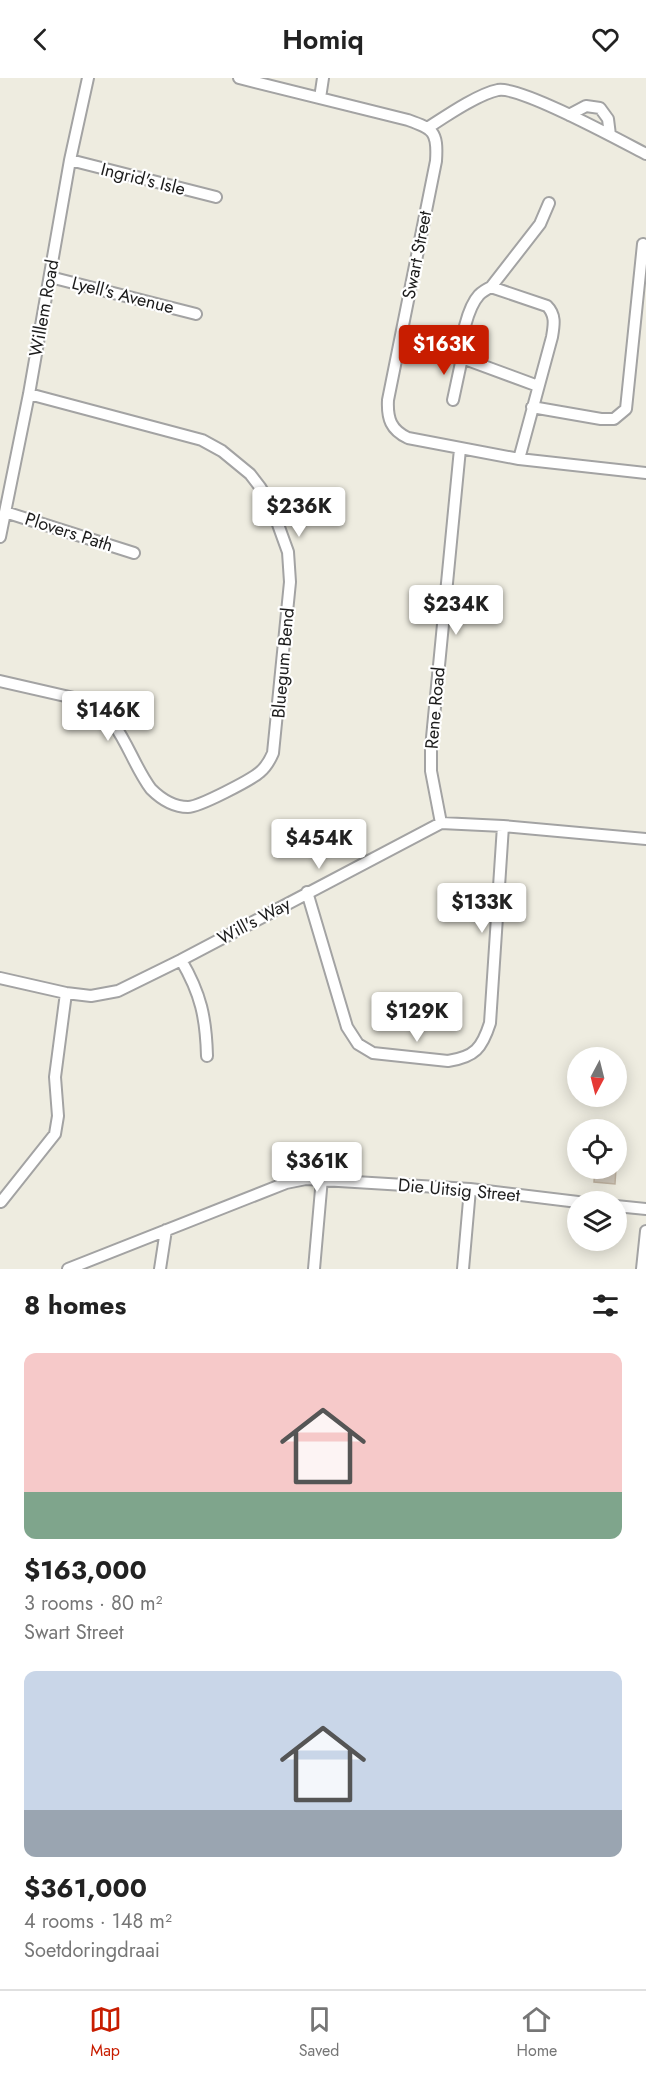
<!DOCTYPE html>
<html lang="en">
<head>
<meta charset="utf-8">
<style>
  :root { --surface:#fff; --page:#f6f6f6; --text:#222; --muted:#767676; --line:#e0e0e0; --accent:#c81d00 }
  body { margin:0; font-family:Jost,sans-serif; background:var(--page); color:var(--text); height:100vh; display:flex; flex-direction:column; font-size:22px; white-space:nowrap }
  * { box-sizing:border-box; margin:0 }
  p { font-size:20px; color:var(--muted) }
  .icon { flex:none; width:33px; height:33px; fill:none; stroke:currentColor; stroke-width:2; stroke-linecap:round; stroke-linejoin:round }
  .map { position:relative; height:1191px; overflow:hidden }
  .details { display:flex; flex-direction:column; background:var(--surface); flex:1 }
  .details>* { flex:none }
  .needle { width:39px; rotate:187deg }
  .tools { position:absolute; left:567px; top:969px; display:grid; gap:12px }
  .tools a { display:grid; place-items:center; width:60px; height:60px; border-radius:50%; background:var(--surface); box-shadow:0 3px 15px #0003; font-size:30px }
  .price { position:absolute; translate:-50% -51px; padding:0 14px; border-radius:6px; background:#fff; color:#222; font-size:20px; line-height:39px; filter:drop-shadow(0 2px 3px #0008) }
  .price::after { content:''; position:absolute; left:50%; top:36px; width:18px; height:14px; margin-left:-9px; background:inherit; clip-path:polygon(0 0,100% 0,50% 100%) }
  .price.active { background:var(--accent); color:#fff }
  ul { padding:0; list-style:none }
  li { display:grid; align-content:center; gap:12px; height:318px; padding:0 24px }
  li span { display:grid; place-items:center; height:186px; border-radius:12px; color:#555 }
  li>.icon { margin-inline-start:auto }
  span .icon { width:108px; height:108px; fill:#fffc; stroke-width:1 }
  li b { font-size:26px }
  h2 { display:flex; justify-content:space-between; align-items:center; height:72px; padding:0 24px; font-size:26px }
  header { display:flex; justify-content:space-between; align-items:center; height:78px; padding:0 24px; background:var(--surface); font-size:27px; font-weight:600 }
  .tabs { display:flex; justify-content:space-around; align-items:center; height:84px; border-top:2px solid var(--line); background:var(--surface); font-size:16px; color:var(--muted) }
  .tabs a { display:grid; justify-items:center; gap:3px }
  .tabs .active { color:var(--accent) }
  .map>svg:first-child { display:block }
  .building { fill:#cec6b9; stroke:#c1b4a2; stroke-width:1.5 }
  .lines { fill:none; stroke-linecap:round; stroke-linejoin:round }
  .street-casing { stroke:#a3a3a3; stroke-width:14 }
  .street { stroke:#fff; stroke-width:10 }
  .labels { text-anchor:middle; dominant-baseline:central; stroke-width:4.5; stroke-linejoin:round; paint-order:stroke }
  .street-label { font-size:18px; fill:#1c1c1c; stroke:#fff }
</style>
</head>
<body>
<header><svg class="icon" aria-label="back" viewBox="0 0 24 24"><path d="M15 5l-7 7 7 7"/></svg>Homiq<svg class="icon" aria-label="heart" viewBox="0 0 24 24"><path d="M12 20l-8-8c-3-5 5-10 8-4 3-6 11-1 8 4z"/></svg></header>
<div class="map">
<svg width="646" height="1191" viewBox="0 0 646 1191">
  <rect width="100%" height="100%" fill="#eeece0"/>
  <path class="building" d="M 595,1090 L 616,1090 L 615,1106 L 594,1104 Z"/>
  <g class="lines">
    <g class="street-casing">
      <path id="street" d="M 239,0 L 408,42 C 433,51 438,53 436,83 L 388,322 C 387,341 391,352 408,360 L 519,381 L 646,395
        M 320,20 L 323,0
        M 569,37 L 586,28 L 600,30 L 608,41 L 610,57
        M 429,49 C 446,38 478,16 498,12 C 521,8 621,63 646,76
        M 70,82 L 216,119
        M 50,199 L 196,236
        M 491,209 L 547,228 C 556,237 554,247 552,259 L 519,381
        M 538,308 L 462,280 C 459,264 468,229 479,217 C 483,213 487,211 491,209 L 540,146 L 549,125
        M 453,322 L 462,280
        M 532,329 L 601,341 L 614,341 L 626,331 L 643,166
        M 5,434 L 134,475
        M 0,459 L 29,316 L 70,82 L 88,0
        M 0,603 L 87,623 C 122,640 129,682 151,711 C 161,721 174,729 188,729 C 199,729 251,702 260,694 C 266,689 270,682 273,675 L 290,504 L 288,474 L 271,427 L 260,409 L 250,396 L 222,373 L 202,362 L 29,316
        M 441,745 L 431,693 L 431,670 L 460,371
        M 307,814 L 347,949 L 358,966 L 373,975 L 448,983 C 475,979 482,970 490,945 L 503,748
        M 181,882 C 201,916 206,940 207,978
        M 0,900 L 66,915 L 91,918 L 118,913 L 181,882 L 441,745 L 503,748 L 646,761
        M 1,1124 L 55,1056 L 58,1038 L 55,999 L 66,915
        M 616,1128 L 646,1131
        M 68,1191 L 286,1105 L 306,1101 L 470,1111 L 578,1124
        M 160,1191 L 166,1152
        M 314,1191 L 322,1100
        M 463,1191 L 470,1111
        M 642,1191 L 646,1153"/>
    </g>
    <use href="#street" class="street"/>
  </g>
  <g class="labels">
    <g class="street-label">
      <text transform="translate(143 101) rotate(14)">Ingrid's Isle</text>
      <text transform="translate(417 177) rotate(-79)">Swart Street</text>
      <text transform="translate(123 217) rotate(14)">Lyell's Avenue</text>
      <text transform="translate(44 230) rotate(-80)">Willem Road</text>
      <text transform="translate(69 454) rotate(18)">Plovers Path</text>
      <text transform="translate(283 585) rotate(-85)">Bluegum Bend</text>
      <text transform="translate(435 630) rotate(-85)">Rene Road</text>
      <text transform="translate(254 843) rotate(-28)">Will's Way</text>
      <text transform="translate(459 1112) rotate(5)">Die Uitsig Street</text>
    </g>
  </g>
</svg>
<div class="tools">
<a><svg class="needle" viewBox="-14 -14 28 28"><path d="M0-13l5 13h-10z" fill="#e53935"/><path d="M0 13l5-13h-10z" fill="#767676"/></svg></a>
<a><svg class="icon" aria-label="locate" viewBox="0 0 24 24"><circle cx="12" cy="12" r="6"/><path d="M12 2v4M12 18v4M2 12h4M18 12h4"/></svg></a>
<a><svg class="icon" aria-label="layers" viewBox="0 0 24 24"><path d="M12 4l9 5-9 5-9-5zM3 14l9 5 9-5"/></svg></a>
</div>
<b class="price active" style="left:444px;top:298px">$163K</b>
<b class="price" style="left:299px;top:460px">$236K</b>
<b class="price" style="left:456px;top:558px">$234K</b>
<b class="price" style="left:108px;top:664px">$146K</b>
<b class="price" style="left:319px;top:792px">$454K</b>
<b class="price" style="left:482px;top:856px">$133K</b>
<b class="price" style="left:417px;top:965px">$129K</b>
<b class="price" style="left:317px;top:1115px">$361K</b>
</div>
<section class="details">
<h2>8 homes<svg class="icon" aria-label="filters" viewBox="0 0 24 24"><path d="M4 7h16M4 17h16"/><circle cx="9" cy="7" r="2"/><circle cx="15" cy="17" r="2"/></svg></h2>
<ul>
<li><span style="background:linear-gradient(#f6c9c9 75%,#7fa58c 0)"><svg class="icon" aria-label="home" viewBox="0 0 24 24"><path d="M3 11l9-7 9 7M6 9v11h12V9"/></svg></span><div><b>$163,000</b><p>3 rooms · 80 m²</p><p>Swart Street</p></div></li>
<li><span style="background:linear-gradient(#c9d6e8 75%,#9aa5b1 0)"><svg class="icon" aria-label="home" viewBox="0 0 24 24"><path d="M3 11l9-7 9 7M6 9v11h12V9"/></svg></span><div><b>$361,000</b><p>4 rooms · 148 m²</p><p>Soetdoringdraai</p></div></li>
</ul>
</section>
<nav class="tabs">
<a class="active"><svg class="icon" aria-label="map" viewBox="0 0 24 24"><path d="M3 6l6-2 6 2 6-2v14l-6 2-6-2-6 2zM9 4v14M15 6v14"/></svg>Map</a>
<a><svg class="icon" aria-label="saved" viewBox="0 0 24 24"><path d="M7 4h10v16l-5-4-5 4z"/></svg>Saved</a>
<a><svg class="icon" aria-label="home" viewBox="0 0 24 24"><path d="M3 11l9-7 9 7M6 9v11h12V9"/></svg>Home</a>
</nav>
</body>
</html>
